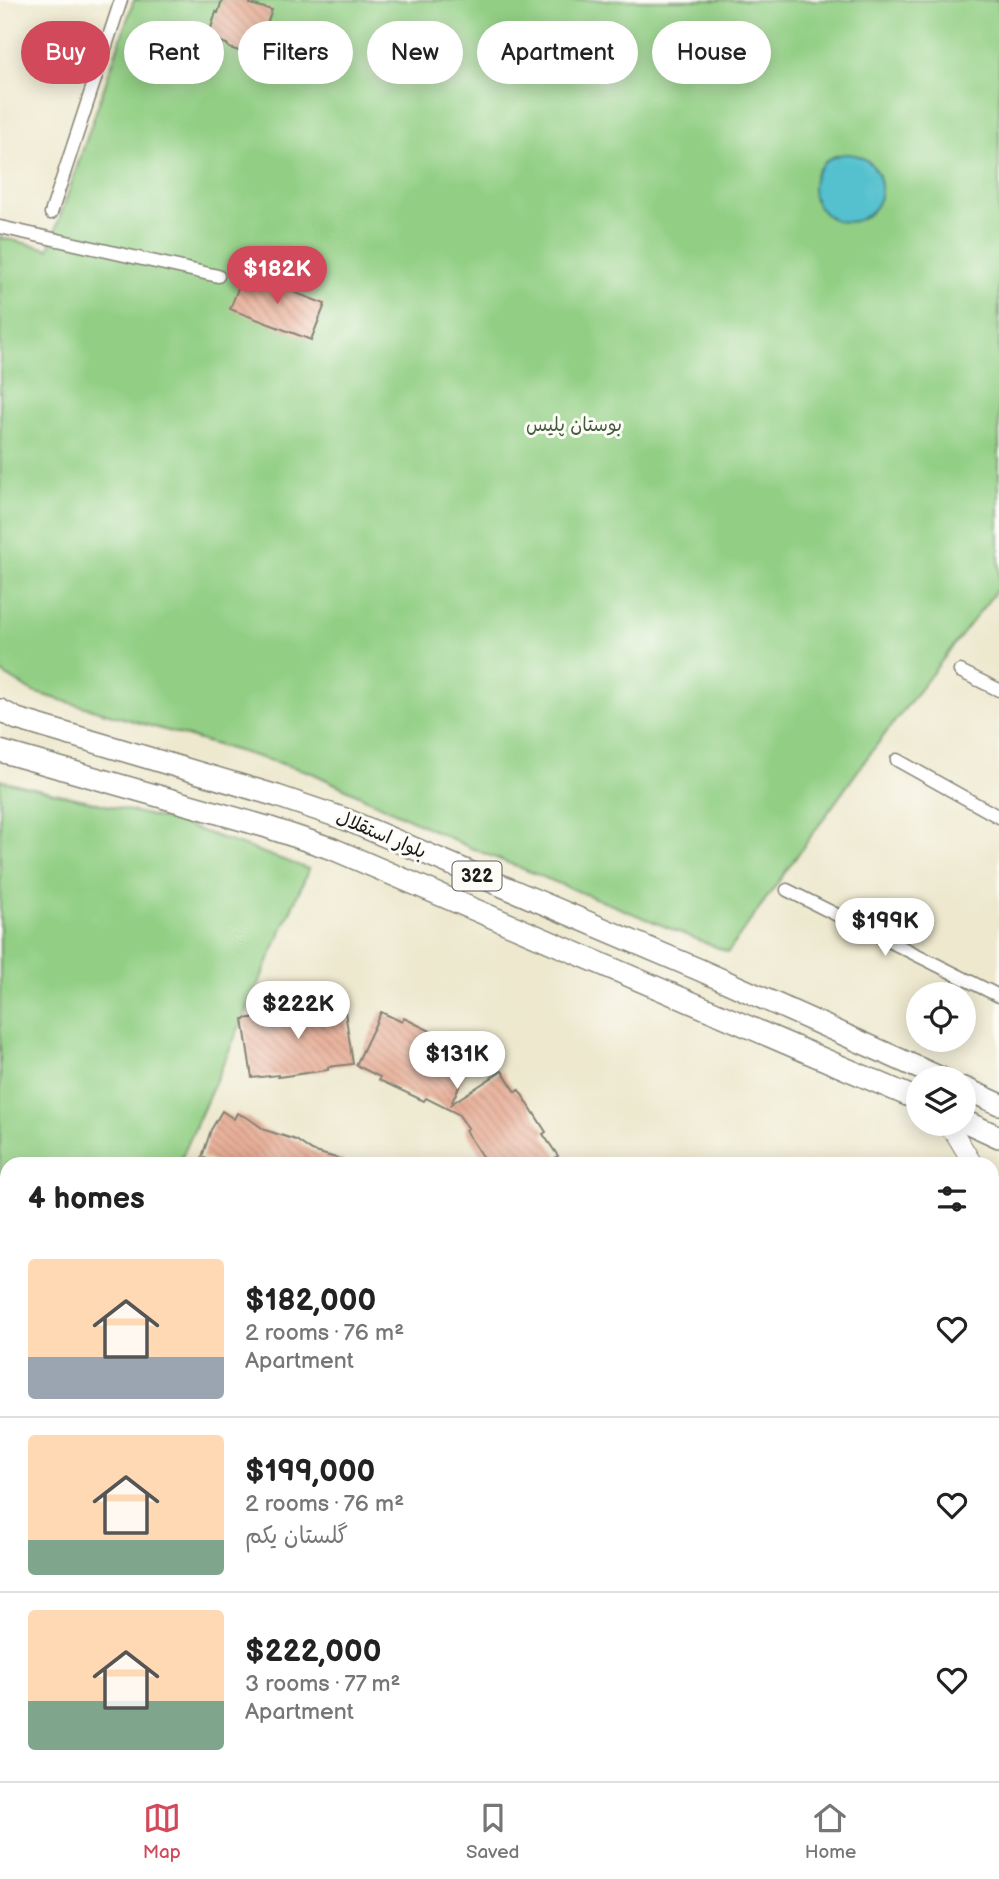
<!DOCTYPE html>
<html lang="en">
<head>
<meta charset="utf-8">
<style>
  :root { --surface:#fff; --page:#f2f2f2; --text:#222; --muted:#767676; --line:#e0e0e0; --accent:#d1495b }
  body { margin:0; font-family:"Balsamiq Sans","Playpen Sans Arabic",sans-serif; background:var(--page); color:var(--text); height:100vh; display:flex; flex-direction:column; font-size:26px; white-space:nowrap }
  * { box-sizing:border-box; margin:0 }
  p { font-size:23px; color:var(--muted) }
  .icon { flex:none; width:38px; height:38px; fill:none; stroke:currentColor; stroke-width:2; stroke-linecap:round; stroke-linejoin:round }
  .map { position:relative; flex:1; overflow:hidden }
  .details { position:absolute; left:0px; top:1157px; width:999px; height:625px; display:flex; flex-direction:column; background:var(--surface); border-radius:21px 21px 0 0; box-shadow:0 4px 18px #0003 }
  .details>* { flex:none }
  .top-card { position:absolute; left:21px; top:21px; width:957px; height:63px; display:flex; gap:14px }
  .fabs { position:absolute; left:906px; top:982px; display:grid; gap:14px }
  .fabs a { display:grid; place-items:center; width:70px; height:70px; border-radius:50%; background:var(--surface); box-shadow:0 4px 18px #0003; font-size:35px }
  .price { position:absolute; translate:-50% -60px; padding:0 16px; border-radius:24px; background:#fff; color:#222; font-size:23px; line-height:46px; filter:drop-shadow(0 2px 4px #0008) }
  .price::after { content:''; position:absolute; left:50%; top:42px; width:21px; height:16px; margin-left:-10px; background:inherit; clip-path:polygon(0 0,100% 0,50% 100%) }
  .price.current { background:var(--accent); color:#fff }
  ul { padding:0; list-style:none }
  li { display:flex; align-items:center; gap:21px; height:175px; padding:0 28px }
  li+li { border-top:2px solid var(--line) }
  li span { display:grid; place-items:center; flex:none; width:196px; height:140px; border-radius:7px; color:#555 }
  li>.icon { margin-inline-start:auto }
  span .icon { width:84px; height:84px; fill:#fffc; stroke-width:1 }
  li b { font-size:30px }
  h2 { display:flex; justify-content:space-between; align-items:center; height:84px; padding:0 28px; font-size:30px }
  .chip { padding:0 24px; border-radius:32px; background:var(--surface); box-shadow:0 4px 18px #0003; font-size:24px; line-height:63px }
  .chip.current { background:var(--accent); color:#fff }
  .tab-bar { display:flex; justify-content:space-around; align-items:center; height:98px; border-top:2px solid var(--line); background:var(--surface); font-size:19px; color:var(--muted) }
  .tab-bar a { display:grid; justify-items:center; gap:4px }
  .tab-bar .current { color:var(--accent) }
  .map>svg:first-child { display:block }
  .park { fill:#92cf84; stroke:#577650; stroke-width:2 }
  .water { fill:#54c1ce; stroke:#386e75; stroke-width:2 }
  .building { fill:url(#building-back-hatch) }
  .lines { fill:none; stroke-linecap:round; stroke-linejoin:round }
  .street-casing { stroke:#848275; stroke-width:15 }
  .secondary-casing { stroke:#848275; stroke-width:20 }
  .primary-casing { stroke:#848275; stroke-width:24 }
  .street { stroke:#fff; stroke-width:12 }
  .secondary { stroke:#fff; stroke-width:18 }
  .primary { stroke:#fff; stroke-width:21 }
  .labels { text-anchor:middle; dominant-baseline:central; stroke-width:6; stroke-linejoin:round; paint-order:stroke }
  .shield { fill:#fdfcf7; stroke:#605f5e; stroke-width:2 }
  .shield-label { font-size:18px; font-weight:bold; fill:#1c1c1c }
  .park-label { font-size:19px; fill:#455b40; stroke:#fdfcf7 }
  .street-label { font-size:19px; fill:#1c1c1c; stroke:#fdfcf7 }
</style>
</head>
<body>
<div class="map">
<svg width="999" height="1781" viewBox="0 0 999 1781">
  <defs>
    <pattern id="building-back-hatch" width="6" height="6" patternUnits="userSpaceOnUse" patternTransform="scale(1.75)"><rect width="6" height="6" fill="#e7ae97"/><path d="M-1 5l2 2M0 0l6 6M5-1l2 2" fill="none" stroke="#c69582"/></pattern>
  </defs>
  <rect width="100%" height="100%" fill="#fdfcf7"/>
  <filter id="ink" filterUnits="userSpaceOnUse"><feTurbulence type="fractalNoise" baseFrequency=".0143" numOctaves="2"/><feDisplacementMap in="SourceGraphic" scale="14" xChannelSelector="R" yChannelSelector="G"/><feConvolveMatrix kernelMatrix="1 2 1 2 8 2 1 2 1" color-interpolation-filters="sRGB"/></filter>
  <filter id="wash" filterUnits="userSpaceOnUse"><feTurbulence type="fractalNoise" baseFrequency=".00686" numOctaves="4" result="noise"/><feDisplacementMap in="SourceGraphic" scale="28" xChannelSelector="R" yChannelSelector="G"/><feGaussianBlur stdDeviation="1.57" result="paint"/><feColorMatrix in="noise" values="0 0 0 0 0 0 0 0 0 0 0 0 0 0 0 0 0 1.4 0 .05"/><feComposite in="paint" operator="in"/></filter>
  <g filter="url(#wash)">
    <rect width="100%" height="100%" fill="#ede8ce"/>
    <path class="park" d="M 134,0 L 999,0 L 999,587 L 872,751 L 728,952 L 471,848 L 310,772 L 33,692 L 0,672 L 0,237 L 49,249 Z
      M 0,780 L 173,821 L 309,869 L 179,1164 L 7,1164 L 7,1555 L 0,1571 Z"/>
    <path class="water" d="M813 188a34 34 0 1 1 68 0a34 34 0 1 1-68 0Z"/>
    <g id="blocks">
      <path class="building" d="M 222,0 L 252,0 L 250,4 L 272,10 L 255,56 L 229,48 L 227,44 L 208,38 L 216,12 L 218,13 Z
        M 244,273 L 325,304 L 311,340 L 230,309 Z
        M 315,1005 L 315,1009 L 344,1005 L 353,1064 L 328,1067 L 328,1070 L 278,1077 L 278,1075 L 252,1078 L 243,1019 L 266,1016 L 265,1013 Z
        M 381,1012 L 402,1022 L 404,1018 L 449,1040 L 448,1043 L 474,1055 L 451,1104 L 502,1071 L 516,1092 L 519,1090 L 546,1132 L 543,1134 L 558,1156 L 546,1164 L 487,1164 L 465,1130 L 468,1128 L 458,1114 L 426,1098 L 424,1101 L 379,1080 L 380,1077 L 356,1065 Z
        M 222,1111 L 234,1119 L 237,1113 L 248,1118 L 265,1130 L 296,1140 L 312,1151 L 343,1160 L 343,1164 L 218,1164 L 202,1157 L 211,1130 Z"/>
    </g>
  </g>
  <g filter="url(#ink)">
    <use href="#blocks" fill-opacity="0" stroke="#848275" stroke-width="2"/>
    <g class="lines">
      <g class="street-casing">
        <path id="street" d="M 51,213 L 121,0
          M 0,227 L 218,276
          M 960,671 L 999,690
          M 897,760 L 999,817
          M 787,890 L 999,996
          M 992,1367 L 999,1370
          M 992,1594 L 999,1597
          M 895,1774 L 910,1781"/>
      </g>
      <g class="secondary-casing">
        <path id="secondary" d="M 944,1124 L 955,1134 L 973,1164
          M 992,1180 L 999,1184
          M 992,1231 L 999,1219
          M 726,1781 L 729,1774
          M 750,1781 L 752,1774"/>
      </g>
      <g class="primary-casing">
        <path id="primary" d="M 0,710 L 17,719 L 277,796 L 345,819 L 700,970 L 941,1078
          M 0,751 L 267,827 L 333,849 L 919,1100
          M 964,1088 L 999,1104
          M 964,1121 L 999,1137"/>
      </g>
      <use href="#street" class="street"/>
      <use href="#secondary" class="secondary"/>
      <use href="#primary" class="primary"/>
    </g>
  </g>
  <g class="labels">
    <rect class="shield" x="452.5" y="861.5" width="49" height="29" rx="5"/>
    <g class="shield-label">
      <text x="477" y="876">322</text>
    </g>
    <g class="park-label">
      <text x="574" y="425">بوستان پلیس</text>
    </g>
    <g class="street-label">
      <text transform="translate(381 835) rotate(23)">بلوار استقلال</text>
    </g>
  </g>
</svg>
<div class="fabs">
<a><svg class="icon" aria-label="locate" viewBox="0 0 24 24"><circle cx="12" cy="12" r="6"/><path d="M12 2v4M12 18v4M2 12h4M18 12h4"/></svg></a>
<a><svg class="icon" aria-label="layers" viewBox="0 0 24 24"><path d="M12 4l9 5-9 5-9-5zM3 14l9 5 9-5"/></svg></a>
</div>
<b class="price current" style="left:277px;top:306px">$182K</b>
<b class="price" style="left:885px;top:958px">$199K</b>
<b class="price" style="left:298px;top:1041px">$222K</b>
<b class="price" style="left:457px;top:1091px">$131K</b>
<div class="top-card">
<a class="chip current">Buy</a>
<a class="chip">Rent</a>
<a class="chip">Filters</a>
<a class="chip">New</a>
<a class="chip">Apartment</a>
<a class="chip">House</a>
</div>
<section class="details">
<h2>4 homes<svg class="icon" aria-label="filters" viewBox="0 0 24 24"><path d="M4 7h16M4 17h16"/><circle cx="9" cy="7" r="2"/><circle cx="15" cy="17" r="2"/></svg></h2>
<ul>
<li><span style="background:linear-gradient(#ffd9b3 70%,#9aa5b1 0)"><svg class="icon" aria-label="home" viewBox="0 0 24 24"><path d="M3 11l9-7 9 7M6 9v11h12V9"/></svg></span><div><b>$182,000</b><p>2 rooms · 76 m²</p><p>Apartment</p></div><svg class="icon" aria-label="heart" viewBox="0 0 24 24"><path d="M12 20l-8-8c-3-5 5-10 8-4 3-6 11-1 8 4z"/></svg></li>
<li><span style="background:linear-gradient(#ffd9b3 75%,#7fa58c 0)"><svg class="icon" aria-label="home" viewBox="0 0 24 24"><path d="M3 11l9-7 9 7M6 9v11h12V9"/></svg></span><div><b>$199,000</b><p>2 rooms · 76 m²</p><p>گلستان یکم</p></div><svg class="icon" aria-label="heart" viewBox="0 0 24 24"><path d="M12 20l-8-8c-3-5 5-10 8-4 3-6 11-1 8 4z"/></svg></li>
<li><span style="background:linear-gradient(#ffd9b3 65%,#7fa58c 0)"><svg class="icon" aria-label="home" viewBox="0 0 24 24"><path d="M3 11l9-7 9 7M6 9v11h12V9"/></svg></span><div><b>$222,000</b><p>3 rooms · 77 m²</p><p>Apartment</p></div><svg class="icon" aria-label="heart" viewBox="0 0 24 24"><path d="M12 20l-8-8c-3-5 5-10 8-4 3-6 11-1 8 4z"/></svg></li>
</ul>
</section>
</div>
<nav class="tab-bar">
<a class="current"><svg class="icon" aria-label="map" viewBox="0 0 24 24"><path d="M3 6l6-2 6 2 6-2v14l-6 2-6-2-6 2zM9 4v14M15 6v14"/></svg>Map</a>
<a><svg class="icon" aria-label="saved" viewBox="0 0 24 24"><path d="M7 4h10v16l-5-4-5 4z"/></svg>Saved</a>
<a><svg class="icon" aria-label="home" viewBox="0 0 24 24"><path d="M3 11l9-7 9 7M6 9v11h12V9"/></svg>Home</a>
</nav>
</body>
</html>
